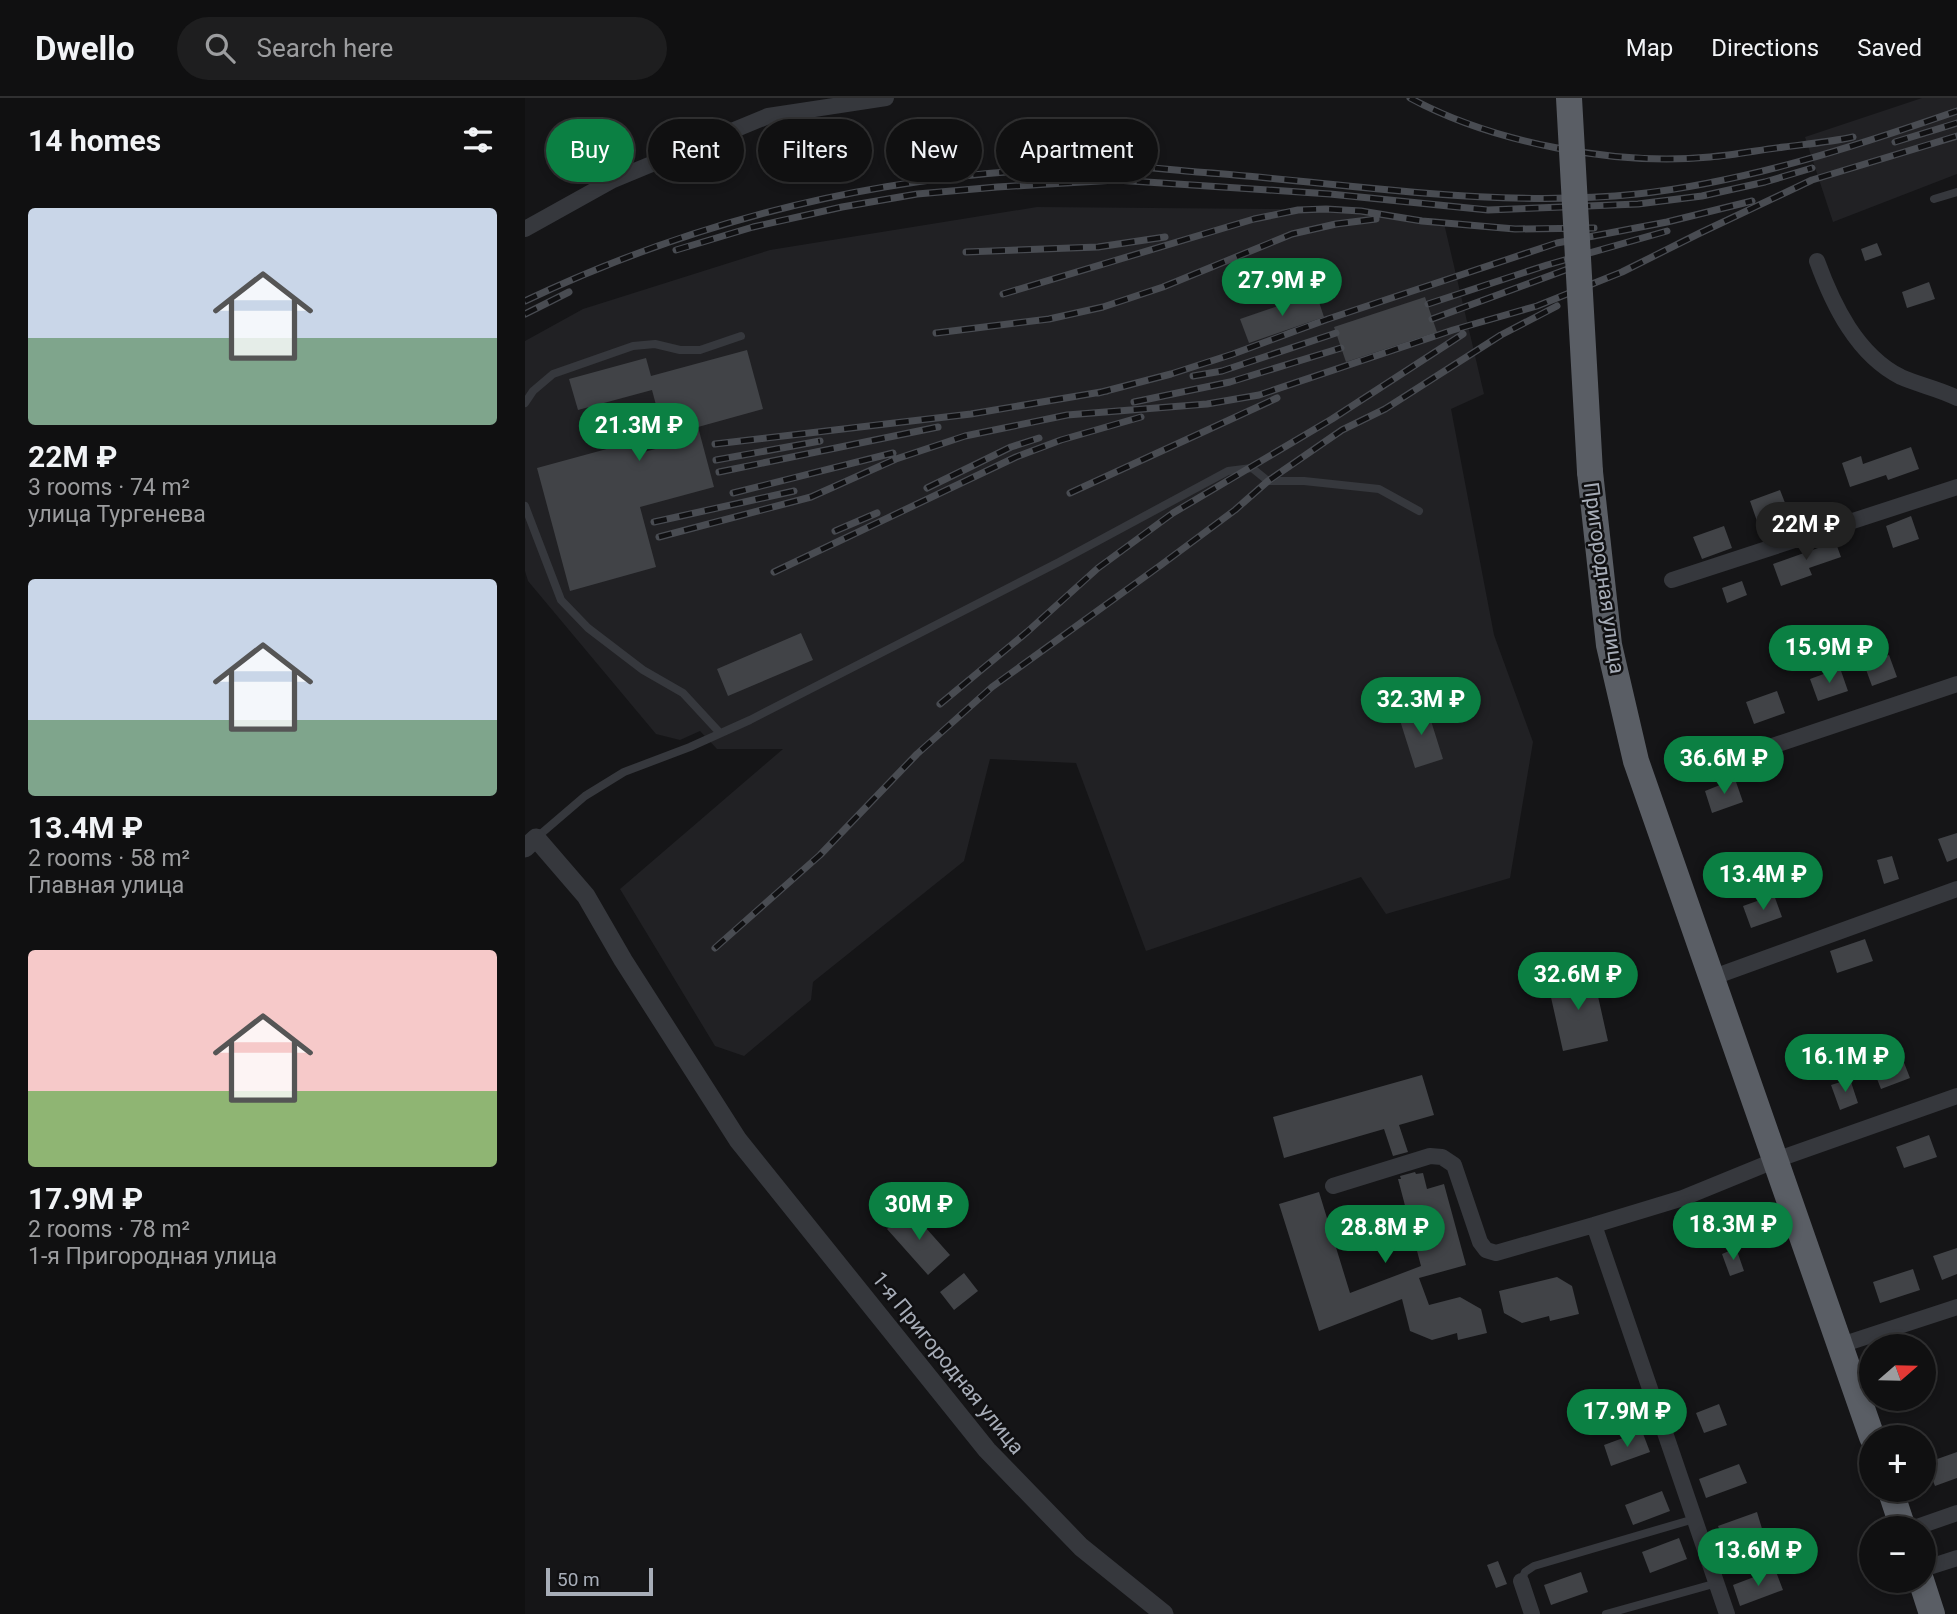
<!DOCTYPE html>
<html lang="en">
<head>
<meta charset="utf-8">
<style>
  :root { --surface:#101011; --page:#1e1e1f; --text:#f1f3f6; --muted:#9c9d9f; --line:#303031; --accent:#0b8043 }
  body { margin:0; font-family:Roboto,sans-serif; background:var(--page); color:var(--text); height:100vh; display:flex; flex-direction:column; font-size:26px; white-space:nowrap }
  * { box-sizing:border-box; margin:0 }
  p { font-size:23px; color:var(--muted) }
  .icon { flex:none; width:38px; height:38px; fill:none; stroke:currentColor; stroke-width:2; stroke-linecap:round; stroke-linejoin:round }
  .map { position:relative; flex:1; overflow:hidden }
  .side { display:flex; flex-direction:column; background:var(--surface); width:525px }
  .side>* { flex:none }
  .banner { position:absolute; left:21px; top:21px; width:665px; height:63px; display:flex; gap:14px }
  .needle { width:46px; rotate:70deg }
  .buttons { position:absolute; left:1334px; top:1236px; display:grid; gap:14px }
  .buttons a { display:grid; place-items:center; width:77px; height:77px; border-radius:50%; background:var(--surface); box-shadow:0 4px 10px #0003,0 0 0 2px var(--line); font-size:35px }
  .scale { position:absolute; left:21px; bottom:18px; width:107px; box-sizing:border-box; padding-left:7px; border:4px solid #a7adb8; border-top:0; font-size:19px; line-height:24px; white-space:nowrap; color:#a7adb8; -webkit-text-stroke:5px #101012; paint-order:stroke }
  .price { position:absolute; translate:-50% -60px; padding:0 16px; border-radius:24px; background:var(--accent); color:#fff; font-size:23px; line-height:46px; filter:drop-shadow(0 2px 4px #0008) }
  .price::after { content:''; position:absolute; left:50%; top:42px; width:21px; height:16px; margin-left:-10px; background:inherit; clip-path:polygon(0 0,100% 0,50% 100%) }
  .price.active { background:#222; color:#fff }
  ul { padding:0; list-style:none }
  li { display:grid; align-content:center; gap:14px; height:371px; padding:0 28px }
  li span { display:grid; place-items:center; height:217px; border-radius:7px; color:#555 }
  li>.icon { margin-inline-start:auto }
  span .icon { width:126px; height:126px; fill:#fffc; stroke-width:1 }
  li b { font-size:30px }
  h2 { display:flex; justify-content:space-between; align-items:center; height:84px; padding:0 28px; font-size:30px }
  .chip { padding:0 24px; border-radius:32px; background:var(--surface); box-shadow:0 4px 10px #0003,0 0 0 2px var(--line); font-size:24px; line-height:63px }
  .chip.active { background:var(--accent); color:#fff }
  header { display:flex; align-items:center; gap:42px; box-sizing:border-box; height:98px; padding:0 35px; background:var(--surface); border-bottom:2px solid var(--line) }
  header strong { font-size:33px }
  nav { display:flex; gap:38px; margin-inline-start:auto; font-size:24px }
  .search { width:490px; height:63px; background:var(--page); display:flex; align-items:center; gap:18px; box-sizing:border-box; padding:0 24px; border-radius:38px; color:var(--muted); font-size:26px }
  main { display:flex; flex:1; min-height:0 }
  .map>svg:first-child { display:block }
  .built { fill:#212124 }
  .building { fill:#414347 }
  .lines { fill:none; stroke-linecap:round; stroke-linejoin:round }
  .service { stroke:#36383d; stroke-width:8 }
  .minor { stroke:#36383d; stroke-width:16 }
  .tertiary { stroke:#36383d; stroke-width:19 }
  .trunk { stroke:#5a5e65; stroke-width:26 }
  .rail-casing { stroke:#494c52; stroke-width:7 }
  .rail { stroke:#101012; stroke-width:4.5; stroke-dasharray:13; stroke-linecap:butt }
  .trunk-bridge { stroke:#5a5e65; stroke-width:26 }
  .labels { text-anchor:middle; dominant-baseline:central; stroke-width:5; stroke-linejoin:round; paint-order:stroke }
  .street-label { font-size:21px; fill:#a7adb8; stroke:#101012 }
</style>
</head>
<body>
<header>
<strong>Dwello</strong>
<div class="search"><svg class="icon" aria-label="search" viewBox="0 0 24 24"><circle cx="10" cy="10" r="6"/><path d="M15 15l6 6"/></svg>Search here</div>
<nav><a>Map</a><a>Directions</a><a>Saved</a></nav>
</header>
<main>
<section class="side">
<h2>14 homes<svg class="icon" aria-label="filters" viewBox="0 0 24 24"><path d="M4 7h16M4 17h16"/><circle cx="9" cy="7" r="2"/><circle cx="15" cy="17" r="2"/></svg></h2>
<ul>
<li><span style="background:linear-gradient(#c9d6e8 60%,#7fa58c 0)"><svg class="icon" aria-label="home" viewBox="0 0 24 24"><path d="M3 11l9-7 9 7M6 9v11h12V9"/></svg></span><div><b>22M ₽</b><p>3 rooms · 74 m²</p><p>улица Тургенева</p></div></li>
<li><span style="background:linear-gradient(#c9d6e8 65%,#7fa58c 0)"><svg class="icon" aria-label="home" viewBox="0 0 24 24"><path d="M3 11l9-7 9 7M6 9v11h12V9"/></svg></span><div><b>13.4M ₽</b><p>2 rooms · 58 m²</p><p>Главная улица</p></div></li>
<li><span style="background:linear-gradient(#f6c9c9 65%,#8fb573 0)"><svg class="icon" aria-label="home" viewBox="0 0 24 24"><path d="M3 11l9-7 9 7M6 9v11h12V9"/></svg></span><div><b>17.9M ₽</b><p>2 rooms · 78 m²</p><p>1-я Пригородная улица</p></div></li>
</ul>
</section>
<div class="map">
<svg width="1432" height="1516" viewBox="0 0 1432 1516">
  <rect width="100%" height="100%" fill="#151517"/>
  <path class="built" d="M 1397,0 L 1432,0 L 1432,76 L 1308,124 L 1280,39 Z
    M 512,109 L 759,111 L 918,121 L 959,296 L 926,311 L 969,537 L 1008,644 L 985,780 L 861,816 L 836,779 L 621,853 L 551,665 L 465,661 L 439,763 L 288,884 L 286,902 L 219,958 L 190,948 L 95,791 L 258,651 L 192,651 L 175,633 L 155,642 L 131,636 L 3,483 L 0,473 L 0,243 L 58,211 L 245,152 Z"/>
  <path class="building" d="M 1352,145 L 1357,157 L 1340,163 L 1336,151 Z
    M 1404,184 L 1410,201 L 1382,210 L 1377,194 Z
    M 791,195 L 799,219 L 724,245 L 715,221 Z
    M 900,199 L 912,234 L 821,264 L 809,229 Z
    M 222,252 L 238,311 L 173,329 L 189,389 L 115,409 L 131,469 L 45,493 L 12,370 L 111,343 L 115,355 L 142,348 L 127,292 L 53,312 L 44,281 L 121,260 L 126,278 Z
    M 1386,349 L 1394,371 L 1363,382 L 1361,377 L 1325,389 L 1317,365 L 1336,358 L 1338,366 Z
    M 1255,392 L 1264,415 L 1233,426 L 1225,403 Z
    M 1386,418 L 1394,441 L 1368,450 L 1361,428 Z
    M 1199,428 L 1207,450 L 1177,461 L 1168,439 Z
    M 1309,440 L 1316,459 L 1284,470 L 1287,477 L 1256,488 L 1248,466 L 1293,450 L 1292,446 Z
    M 1217,483 L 1222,497 L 1202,505 L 1197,490 Z
    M 276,535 L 288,562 L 203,598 L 192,571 Z
    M 1364,557 L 1372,579 L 1347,588 L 1339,566 Z
    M 1315,570 L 1323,593 L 1293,603 L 1285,581 Z
    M 1252,593 L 1260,615 L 1229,626 L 1221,604 Z
    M 901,607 L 918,661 L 890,670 L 873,616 Z
    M 1210,681 L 1218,704 L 1187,715 L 1180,693 Z
    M 1432,735 L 1432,760 L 1422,764 L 1413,741 Z
    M 1367,758 L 1374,781 L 1359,786 L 1352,762 Z
    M 1249,797 L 1257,819 L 1226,830 L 1218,808 Z
    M 1340,841 L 1348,863 L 1312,875 L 1305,853 Z
    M 1068,876 L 1083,943 L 1038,953 L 1023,886 Z
    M 1376,957 L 1385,980 L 1356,991 L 1347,968 Z
    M 897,977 L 909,1017 L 874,1027 L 883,1054 L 868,1058 L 859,1031 L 759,1060 L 748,1019 Z
    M 1325,981 L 1333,1005 L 1315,1012 L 1306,987 Z
    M 1404,1037 L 1412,1059 L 1379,1070 L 1371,1049 Z
    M 890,1074 L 891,1076 L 898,1075 L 902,1091 L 919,1086 L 941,1167 L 894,1180 L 904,1207 L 935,1199 L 956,1211 L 962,1235 L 933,1242 L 932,1235 L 907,1242 L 885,1233 L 877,1201 L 794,1233 L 754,1106 L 794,1094 L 825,1195 L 896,1168 L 873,1081 L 876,1081 L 875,1078 Z
    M 384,1111 L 425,1157 L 403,1177 L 362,1131 Z
    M 1211,1150 L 1219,1173 L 1205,1178 L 1197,1156 Z
    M 1432,1150 L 1432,1176 L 1417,1182 L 1408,1158 Z
    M 1388,1171 L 1395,1192 L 1355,1205 L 1348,1184 Z
    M 439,1175 L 453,1193 L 429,1212 L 415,1194 Z
    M 1032,1179 L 1047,1188 L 1054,1216 L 1025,1223 L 1024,1218 L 997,1225 L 979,1215 L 974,1193 Z
    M 1194,1306 L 1202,1327 L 1179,1335 L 1171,1315 Z
    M 1117,1333 L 1125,1354 L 1086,1368 L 1079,1347 Z
    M 1432,1354 L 1432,1380 L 1410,1388 L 1401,1365 Z
    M 1214,1366 L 1222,1385 L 1181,1400 L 1174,1381 Z
    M 1137,1393 L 1145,1413 L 1108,1427 L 1100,1407 Z
    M 1232,1414 L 1238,1434 L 1200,1447 L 1193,1428 Z
    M 1154,1440 L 1162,1461 L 1125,1475 L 1117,1454 Z
    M 973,1463 L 982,1486 L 971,1490 L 962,1467 Z
    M 1250,1471 L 1258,1492 L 1215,1508 L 1208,1487 Z
    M 1056,1474 L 1063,1494 L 1026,1507 L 1019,1487 Z"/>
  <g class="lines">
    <path class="service" d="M 1409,101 L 1432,94
      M 0,305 L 8,293 L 28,276 L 108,248 L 130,246 L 155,252 L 175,252 L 216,238
      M 0,408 L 36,502 L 63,530 L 118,572 L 158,595 L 195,635
      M 11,740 L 60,698 L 99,674 L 165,649 L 225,622 L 534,464 L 703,373 L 727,370 L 743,383 L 779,383 L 854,391 L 894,413
      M 996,1483 L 1000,1474 L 1009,1468 L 1169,1421
      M 1081,1516 L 1192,1485"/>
    <path class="minor" d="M 0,131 L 88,82 L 243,18 L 361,0
      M 1292,163 C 1308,207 1332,257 1376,279 C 1394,287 1415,291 1432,300
      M 1147,482 L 1432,389
      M 1167,675 L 1432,586
      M 1186,880 L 1432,791
      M 808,1088 L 905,1058 L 917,1059 L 929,1067 L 955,1144 L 961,1152 L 971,1155 L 1069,1127
      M 1316,1247 L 1432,1209
      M 1389,1430 L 1432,1415
      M 1398,1471 L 1432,1460
      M 996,1483 L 1007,1516
      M 1202,1516 L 1069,1127 L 1158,1100 L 1251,1062 L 1432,998"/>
    <path class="tertiary" d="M 0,750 L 11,740 L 61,798 L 98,862 L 213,1042 L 462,1352 L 556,1449 L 639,1516"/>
    <path class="trunk" d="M 1065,374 L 1084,547 L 1111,663 L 1347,1339
      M 1365,1391 L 1378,1430
      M 1396,1482 L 1407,1516"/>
    <g class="rail-casing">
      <path id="rail" d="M 885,0 C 968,45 1091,68 1185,59 C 1210,57 1234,52 1259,49 C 1282,46 1305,44 1328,39
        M 1370,44 L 1432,25
        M 151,152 L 228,129 L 317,109 L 392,96 L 472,89 L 591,82 L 805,96 L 963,112 L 1113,106 L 1177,98 L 1240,84 L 1287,70
        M 441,154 L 573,149 L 640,139
        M 478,196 L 729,121 L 773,112 L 801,111 L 836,113 L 897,123 L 990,131 L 1069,130
        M 0,203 C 166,124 341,80 525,71 C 547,70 569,68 591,68 C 618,68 645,72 672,74 C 818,84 964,111 1112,96 C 1221,84 1328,49 1432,13
        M 903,206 L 1022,167 L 1142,133
        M 0,216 L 44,194
        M 907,221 L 1062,164
        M 411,235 L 524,221 L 578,209 L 638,189 L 767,136 L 811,126 L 851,121
        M 668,278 L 697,273 L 811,235
        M 573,295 L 646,276 L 708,256 L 803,221 L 1032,145 L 1142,124 L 1227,103
        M 609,304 L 705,284 L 816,250
        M 190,346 L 446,316 L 582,293
        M 191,362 L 295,343
        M 194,374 L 413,329
        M 402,390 L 486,349 L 514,340
        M 208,395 L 368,355
        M 545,395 L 752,300
        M 129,424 L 269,393
        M 310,433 L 352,415
        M 134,439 L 286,399 L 371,361 L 440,338 L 542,317 L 682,306 L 734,297 L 928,232 L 1012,208 L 1097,174 L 1175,135 L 1287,82 L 1432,38
        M 249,474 L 491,359 L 536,342 L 616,319
        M 415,606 L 502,534 L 573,470 L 648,415 L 807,321 L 938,236
        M 190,850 L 295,757 L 392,656 L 467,589 L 636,467 L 710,412 L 743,383 L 817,332 L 860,311 L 976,237 L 1032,208"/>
    </g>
    <use href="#rail" class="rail"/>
    <path class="trunk-bridge" d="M 1044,0 L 1065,374"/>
  </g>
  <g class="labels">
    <g class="street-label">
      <text transform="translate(1079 480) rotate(82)">Пригородная улица</text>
      <text transform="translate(423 1265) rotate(51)">1-я Пригородная улица</text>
    </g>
  </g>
</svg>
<div class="buttons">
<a><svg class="needle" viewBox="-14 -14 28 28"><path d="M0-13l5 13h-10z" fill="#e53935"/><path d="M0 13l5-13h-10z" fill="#9c9d9f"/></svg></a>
<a>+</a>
<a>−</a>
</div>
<div class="scale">50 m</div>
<b class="price" style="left:757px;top:220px">27.9M ₽</b>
<b class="price" style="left:114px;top:365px">21.3M ₽</b>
<b class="price active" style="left:1281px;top:464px">22M ₽</b>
<b class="price" style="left:1304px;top:587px">15.9M ₽</b>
<b class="price" style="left:896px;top:639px">32.3M ₽</b>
<b class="price" style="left:1199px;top:698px">36.6M ₽</b>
<b class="price" style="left:1238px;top:814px">13.4M ₽</b>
<b class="price" style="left:1053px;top:914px">32.6M ₽</b>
<b class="price" style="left:1320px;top:996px">16.1M ₽</b>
<b class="price" style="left:394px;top:1144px">30M ₽</b>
<b class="price" style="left:1208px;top:1164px">18.3M ₽</b>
<b class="price" style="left:860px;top:1167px">28.8M ₽</b>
<b class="price" style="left:1102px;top:1351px">17.9M ₽</b>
<b class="price" style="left:1233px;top:1490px">13.6M ₽</b>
<div class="banner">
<a class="chip active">Buy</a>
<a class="chip">Rent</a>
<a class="chip">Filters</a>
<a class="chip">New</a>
<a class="chip">Apartment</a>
</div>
</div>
</main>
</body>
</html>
